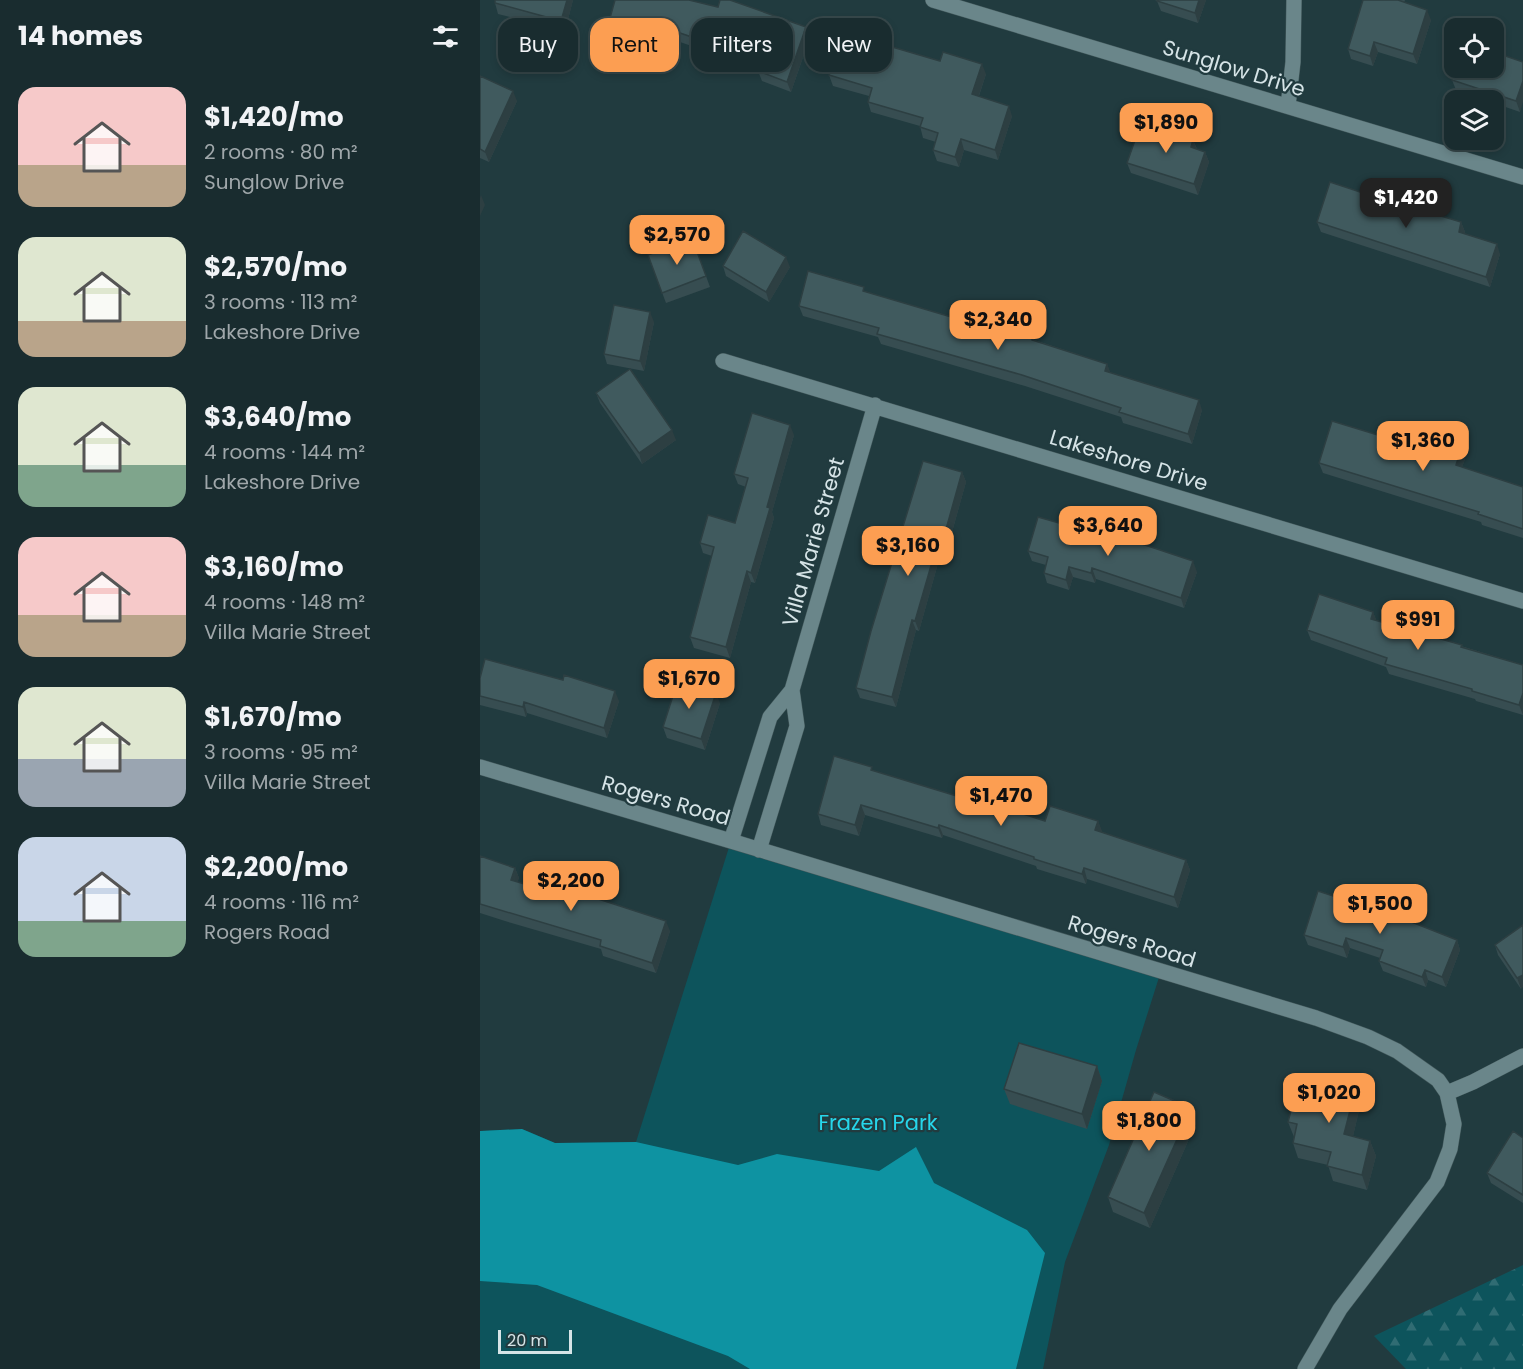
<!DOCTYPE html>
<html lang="en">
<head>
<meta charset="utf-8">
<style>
  :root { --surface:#192c2f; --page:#26383b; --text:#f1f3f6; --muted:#9fa7aa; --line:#37484b; --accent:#fc9e52 }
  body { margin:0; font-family:Poppins,sans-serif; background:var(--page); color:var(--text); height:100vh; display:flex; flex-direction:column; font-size:22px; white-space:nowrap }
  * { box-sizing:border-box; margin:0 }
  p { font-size:20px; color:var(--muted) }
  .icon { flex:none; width:33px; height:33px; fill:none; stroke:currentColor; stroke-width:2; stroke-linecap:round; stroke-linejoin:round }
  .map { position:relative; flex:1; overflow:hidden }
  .panel { display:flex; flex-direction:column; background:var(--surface); width:480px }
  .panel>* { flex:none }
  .guide { position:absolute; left:18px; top:18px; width:570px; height:54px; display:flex; gap:12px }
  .fabs { position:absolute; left:964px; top:18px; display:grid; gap:12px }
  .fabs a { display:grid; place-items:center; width:60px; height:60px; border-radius:12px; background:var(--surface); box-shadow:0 3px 9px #0003,0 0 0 2px var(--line); font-size:30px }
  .scale { position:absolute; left:18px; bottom:15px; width:74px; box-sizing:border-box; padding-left:6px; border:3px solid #d6e4e7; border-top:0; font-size:16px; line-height:21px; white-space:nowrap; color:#d6e4e7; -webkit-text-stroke:4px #213b3f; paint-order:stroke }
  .price { position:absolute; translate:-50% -51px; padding:0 14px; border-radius:12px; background:var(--accent); color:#111; font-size:20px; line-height:39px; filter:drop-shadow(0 2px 3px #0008) }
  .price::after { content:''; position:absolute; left:50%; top:36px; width:18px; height:14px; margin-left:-9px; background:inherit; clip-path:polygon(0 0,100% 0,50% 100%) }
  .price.active { background:#222; color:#fff }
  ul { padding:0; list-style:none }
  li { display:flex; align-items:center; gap:18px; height:150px; padding:0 18px }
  li span { display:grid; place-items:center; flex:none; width:168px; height:120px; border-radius:18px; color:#555 }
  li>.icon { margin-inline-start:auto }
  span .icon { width:72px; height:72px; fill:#fffc; stroke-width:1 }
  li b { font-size:26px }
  h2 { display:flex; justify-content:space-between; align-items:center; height:72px; padding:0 18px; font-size:26px }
  .pill { padding:0 21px; border-radius:18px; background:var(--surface); box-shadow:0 3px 9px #0003,0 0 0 2px var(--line); font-size:21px; line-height:54px }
  .pill.active { background:var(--accent); color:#111 }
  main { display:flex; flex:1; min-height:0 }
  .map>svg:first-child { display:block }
  .forest { fill:url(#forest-firs) }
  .park { fill:#0d545c }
  .water { fill:#0e93a2 }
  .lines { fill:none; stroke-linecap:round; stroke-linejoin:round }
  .minor-casing { stroke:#42585b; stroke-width:16 }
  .minor { stroke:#6a868a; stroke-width:15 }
  .wall { fill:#374d51 }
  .shaded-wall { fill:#2d3f42 }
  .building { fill:#405a5e; stroke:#2d3f42; stroke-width:1.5 }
  .labels { text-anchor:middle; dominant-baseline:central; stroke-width:4.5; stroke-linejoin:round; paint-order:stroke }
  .street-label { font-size:21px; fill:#d6e4e7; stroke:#213b3f }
  .park-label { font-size:21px; fill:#26d6ea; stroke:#213b3f }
</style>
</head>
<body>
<main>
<section class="panel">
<h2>14 homes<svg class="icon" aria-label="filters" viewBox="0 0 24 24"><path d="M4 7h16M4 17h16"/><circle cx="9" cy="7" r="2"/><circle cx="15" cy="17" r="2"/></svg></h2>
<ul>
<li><span style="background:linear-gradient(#f6c9c9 65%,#b9a48a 0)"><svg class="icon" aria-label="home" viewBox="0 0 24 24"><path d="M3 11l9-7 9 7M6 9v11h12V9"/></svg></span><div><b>$1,420/mo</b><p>2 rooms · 80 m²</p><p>Sunglow Drive</p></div></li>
<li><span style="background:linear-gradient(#dfe7d0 70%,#b9a48a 0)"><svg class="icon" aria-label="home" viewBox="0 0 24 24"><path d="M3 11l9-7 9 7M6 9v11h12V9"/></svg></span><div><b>$2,570/mo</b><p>3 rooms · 113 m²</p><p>Lakeshore Drive</p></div></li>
<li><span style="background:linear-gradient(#dfe7d0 65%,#7fa58c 0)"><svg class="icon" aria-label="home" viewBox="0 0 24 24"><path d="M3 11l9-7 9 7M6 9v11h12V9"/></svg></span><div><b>$3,640/mo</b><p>4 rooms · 144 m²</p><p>Lakeshore Drive</p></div></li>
<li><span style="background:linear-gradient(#f6c9c9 65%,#b9a48a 0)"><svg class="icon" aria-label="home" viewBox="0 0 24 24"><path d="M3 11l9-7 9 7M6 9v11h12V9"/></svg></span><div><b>$3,160/mo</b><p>4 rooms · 148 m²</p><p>Villa Marie Street</p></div></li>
<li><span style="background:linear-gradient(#dfe7d0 60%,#9aa5b1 0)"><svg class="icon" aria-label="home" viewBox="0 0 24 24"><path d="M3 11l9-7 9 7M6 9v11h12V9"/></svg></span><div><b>$1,670/mo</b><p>3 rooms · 95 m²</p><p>Villa Marie Street</p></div></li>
<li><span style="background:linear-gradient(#c9d6e8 70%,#7fa58c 0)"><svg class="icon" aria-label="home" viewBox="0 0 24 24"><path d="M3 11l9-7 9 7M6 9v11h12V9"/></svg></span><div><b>$2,200/mo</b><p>4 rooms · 116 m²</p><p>Rogers Road</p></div></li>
</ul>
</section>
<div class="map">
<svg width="1043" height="1369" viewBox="0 0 1043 1369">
  <defs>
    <pattern id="forest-firs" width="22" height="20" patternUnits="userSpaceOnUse" patternTransform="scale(1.5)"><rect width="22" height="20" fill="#0d545c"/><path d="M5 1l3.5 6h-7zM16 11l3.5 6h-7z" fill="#306c73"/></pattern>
  </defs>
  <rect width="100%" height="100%" fill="#213b3f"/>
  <path class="forest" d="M 1043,1265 L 1043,1369 L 926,1369 L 894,1336 Z"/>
  <path class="park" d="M 251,841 L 681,971 L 656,1050 L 629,1145 L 585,1262 L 563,1369 L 0,1369 L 0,1131 L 42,1129 L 75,1143 L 156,1142 Z"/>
  <path class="water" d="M 42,1129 L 75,1143 L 156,1142 L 258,1165 L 297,1154 L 399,1171 L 436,1147 L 454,1183 L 547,1230 L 565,1253 L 536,1369 L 270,1369 L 248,1356 L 57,1285 L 0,1281 L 0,1131 Z"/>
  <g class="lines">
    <g class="minor-casing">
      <path id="minor" d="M 453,0 L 1043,177
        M 808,106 L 813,62 L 814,0
        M 243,361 L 1043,601
        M 0,767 L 251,841 L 836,1018 L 888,1037 L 917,1051 L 958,1080 L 967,1093 L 974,1124 L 970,1149 L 957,1182 L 860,1309 L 825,1369
        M 251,841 L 290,717 L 312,690 L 395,405
        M 279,850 L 317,726 L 312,690
        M 967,1093 L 993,1082 L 1043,1056"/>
    </g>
    <use href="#minor" class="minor"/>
  </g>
  <path class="wall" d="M 93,0 L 85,31 L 18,14 L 15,3 Z
    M 675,0 L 726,0 L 718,23 L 681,11 L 677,1 Z
    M 883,0 L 925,0 L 924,3 L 951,20 L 937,64 L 898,52 L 893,66 L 871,59 L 868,49 Z
    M 238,7 L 326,27 L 330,37 L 311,92 L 282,81 L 278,71 L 279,69 L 200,42 L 200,45 L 134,28 L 130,18 Z
    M 1043,62 L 1040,112 L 1014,103 L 1014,100 L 1007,100 L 976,90 L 972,80 Z
    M 506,74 L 499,96 L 532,116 L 518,160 L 484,150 L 479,167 L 457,161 L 453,150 L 456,142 L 443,138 L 440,126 L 391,112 L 388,102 L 389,96 L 353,86 L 349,75 Z
    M 0,76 L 37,101 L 9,162 L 0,158 Z
    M 713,140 L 717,149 L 725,152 L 729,162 L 718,195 L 651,173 L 647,163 Z
    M 950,215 L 981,222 L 985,232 L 985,234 L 1020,254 L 1010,287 L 841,232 L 837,222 Z
    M 212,238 L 230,287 L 186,303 L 168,255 Z
    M 243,266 L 310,267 L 289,302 L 246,276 Z
    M 386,292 L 485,321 L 552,337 L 554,340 L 627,364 L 630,373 L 722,410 L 712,444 L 643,423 L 641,417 L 545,386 L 401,344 L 398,337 L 323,316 L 319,306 Z
    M 174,322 L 164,371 L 127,364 L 124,354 Z
    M 116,393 L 196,440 L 162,464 L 120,403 Z
    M 314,435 L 292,512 L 294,518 L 275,583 L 271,582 L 250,658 L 214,648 L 210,637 L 232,556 L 223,553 L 220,543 L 255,523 L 266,487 L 258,484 L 254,474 Z
    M 934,446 L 985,459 L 982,467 L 1043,487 L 1043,538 L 1002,525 L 1001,522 L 843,473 L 839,463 Z
    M 482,472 L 486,482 L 467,550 L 462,549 L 439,631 L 436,630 L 416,707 L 380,698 L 376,688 Z
    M 548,551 L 717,572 L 704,608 L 616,579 L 615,583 L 593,577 L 589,590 L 567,583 L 564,573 L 566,565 L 552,561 Z
    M 893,612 L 896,620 L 1043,665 L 1043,715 L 996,701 L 995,699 L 909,674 L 906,667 L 831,640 L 827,630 Z
    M 0,678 L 83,680 L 139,701 L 127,738 L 47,713 L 46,717 L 0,705 Z
    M 240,703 L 225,750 L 187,738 L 183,727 Z
    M 394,771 L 490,800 L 565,821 L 618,821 L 622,833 L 706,860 L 710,870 L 698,908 L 607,879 L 606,884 L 557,869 L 556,866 L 463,835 L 462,838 L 385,815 L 379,836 L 341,825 L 338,814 Z
    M 0,856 L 35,868 L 39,878 L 37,882 L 68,891 L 107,891 L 109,896 L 190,931 L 176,973 L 123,956 L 121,949 L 25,921 L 0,913 Z
    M 1043,925 L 1041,989 L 1018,955 L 1015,945 Z
    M 824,935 L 977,940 L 980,950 L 966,987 L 948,980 L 946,987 L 903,971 L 899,961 L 900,958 L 870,948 L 867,958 L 828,945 Z
    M 617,1066 L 622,1081 L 607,1129 L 530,1104 L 524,1089 Z
    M 824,1097 L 881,1102 L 873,1136 L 890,1141 L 896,1156 L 887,1190 L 853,1181 L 848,1165 L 818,1158 L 813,1143 L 814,1137 L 808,1122 Z
    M 716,1123 L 670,1228 L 633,1212 L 628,1197 Z
    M 1043,1138 L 1043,1203 L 1011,1183 L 1007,1173 Z"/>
  <path class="shaded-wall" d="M 87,0 L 93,0 L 85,31 L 81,21 Z
    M 719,0 L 726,0 L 718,23 L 715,13 Z
    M 947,10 L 951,20 L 937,64 L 933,54 Z
    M 326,27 L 330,37 L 311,92 L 307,82 Z
    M 197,32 L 200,42 L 200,45 L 196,35 Z
    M 894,42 L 898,52 L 893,66 L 890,56 Z
    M 502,64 L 506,74 L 496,104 L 492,94 Z
    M 1043,81 L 1043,102 L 1040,112 L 1036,101 Z
    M 33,91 L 37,101 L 9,162 L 5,152 Z
    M 529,106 L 532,116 L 518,160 L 515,150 Z
    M 481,139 L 484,150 L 479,167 L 475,157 Z
    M 713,140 L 717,150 L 711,147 Z
    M 725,152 L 729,162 L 718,195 L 714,184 Z
    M 1,195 L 5,205 L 0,216 L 0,198 Z
    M 981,222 L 985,232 L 982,242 L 979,232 Z
    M 1017,244 L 1020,254 L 1010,287 L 1006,277 Z
    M 306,257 L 310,267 L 289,302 L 286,292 Z
    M 170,312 L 174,322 L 164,371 L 160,361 Z
    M 627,364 L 631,374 L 625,371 Z
    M 719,400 L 722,410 L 712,444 L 708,434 Z
    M 310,425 L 314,435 L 292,512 L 294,518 L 275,583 L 271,573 L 287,507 Z
    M 192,430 L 196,440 L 162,464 L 159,453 Z
    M 981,449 L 985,459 L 979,476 L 976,465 Z
    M 482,472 L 486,482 L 467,550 L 463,540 Z
    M 459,538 L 462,549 L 439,631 L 435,621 Z
    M 713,561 L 717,572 L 704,608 L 701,598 Z
    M 589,567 L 593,577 L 589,590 L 586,580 Z
    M 612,568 L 616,579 L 615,583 L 611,573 Z
    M 267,571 L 271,582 L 250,658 L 246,647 Z
    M 893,612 L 897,622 L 891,619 Z
    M 432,620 L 436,630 L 416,707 L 412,697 Z
    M 135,691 L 139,701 L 127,738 L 124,728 Z
    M 236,693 L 240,703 L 225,750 L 221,739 Z
    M 1043,693 L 1043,715 L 1039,705 Z
    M 44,702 L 47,713 L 46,717 L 43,707 Z
    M 381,805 L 385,815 L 379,836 L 375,825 Z
    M 618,821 L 622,831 L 619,841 L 615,830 Z
    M 459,825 L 463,835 L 462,838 L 458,828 Z
    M 706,860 L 710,870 L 698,908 L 694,897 Z
    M 35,868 L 39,878 L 35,890 L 31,880 Z
    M 604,868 L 607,879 L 606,884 L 602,874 Z
    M 186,921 L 190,931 L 176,973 L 172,963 Z
    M 866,938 L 870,948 L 867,958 L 863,947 Z
    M 977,940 L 980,950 L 966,987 L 962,977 Z
    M 945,970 L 948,980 L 946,987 L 942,977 Z
    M 1043,975 L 1043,987 L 1041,989 L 1037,978 Z
    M 617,1066 L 622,1081 L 607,1129 L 602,1114 Z
    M 876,1087 L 881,1102 L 870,1149 L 864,1134 Z
    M 711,1108 L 716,1123 L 670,1228 L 664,1213 Z
    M 890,1141 L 896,1156 L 887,1190 L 882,1175 Z"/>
  <path class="building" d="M 15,0 L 87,0 L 81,21 L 15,3 Z
    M 135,0 L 209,0 L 238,7 L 240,0 L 250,0 L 326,27 L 307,82 L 278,71 L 282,61 L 197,32 L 196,35 L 130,18 Z
    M 678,0 L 719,0 L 715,13 L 677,1 Z
    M 883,0 L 918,0 L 947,10 L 933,54 L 894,42 L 890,56 L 868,49 Z
    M 385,39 L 460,61 L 463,52 L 502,64 L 492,94 L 529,106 L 515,150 L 481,139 L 475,157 L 453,150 L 458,133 L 440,127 L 443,118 L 388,102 L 392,88 L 349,75 L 358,44 L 382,51 Z
    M 1014,52 L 1043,62 L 1043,81 L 1036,101 L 972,80 L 977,68 L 1014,68 Z
    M 0,76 L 33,91 L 5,152 L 0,149 Z
    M 661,123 L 713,140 L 711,147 L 725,152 L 714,184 L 647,163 Z
    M 850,182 L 950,215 L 951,213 L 981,222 L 979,232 L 1017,244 L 1006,277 L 837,222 Z
    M 263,231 L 306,257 L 286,292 L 243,266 Z
    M 212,238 L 226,276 L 182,293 L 168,255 Z
    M 328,271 L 384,287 L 383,291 L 485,321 L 486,317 L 552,337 L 552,340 L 627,364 L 625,371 L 719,400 L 708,434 L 639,412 L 641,408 L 542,375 L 397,334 L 399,328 L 319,306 Z
    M 134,305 L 170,312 L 160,361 L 124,354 Z
    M 150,369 L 192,430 L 159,453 L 116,393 Z
    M 272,413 L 310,425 L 287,507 L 290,508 L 271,573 L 267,571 L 246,647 L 210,637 L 234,547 L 220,543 L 228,515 L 255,523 L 268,478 L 254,474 Z
    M 852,421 L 934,446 L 937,435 L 981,449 L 976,465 L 1043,487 L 1043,529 L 998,514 L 999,512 L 839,463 Z
    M 443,461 L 482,472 L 463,540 L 459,538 L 435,621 L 432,620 L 412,697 L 376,688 L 391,631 Z
    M 558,517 L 643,541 L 644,538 L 713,561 L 701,598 L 612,568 L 611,573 L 589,567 L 586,580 L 564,573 L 568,557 L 548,551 Z
    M 839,594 L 893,612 L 891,619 L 982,645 L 981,647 L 1043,665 L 1043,693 L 1039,705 L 992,691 L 992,689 L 905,664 L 907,658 L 827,630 Z
    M 5,659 L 83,680 L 84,675 L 135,691 L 124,728 L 44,702 L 43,707 L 0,696 L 0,678 Z
    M 198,680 L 236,693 L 221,739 L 183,727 Z
    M 354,756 L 392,767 L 391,770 L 490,800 L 491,797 L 565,821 L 570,806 L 618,821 L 615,830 L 706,860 L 694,897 L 604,868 L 602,874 L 554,859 L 554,857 L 459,825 L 458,828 L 381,805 L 375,825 L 338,814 Z
    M 0,856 L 35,868 L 31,880 L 68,891 L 71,880 L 107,891 L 106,895 L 186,921 L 172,963 L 120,946 L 121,940 L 0,904 Z
    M 838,891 L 924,919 L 977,940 L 962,977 L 945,970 L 942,977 L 899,961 L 903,950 L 866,938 L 863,947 L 824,935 Z
    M 1043,925 L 1043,975 L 1037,978 L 1015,945 Z
    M 539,1043 L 617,1066 L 602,1114 L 524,1089 Z
    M 829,1076 L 876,1087 L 864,1134 L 890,1141 L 882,1175 L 847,1166 L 851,1152 L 813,1143 L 817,1124 L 808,1122 L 815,1095 L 824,1097 Z
    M 674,1092 L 711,1108 L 664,1213 L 628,1197 Z
    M 1033,1131 L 1043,1138 L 1043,1195 L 1007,1173 Z"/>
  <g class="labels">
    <g class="street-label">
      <text transform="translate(754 68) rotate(17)">Sunglow Drive</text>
      <text transform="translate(649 460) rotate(17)">Lakeshore Drive</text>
      <text transform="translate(333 542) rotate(-74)">Villa Marie Street</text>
      <text transform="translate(186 800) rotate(16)">Rogers Road</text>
      <text transform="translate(652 941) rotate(17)">Rogers Road</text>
    </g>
    <g class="park-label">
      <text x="398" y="1122">Frazen Park</text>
    </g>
  </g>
</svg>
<div class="fabs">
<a><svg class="icon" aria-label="locate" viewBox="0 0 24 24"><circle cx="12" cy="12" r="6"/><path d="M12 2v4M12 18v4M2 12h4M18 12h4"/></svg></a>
<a><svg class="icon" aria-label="layers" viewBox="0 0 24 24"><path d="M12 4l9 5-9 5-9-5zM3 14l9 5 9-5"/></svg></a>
</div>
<div class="scale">20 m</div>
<b class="price" style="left:686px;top:154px">$1,890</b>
<b class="price active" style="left:926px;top:229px">$1,420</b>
<b class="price" style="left:197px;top:266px">$2,570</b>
<b class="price" style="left:518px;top:351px">$2,340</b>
<b class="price" style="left:943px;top:472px">$1,360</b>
<b class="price" style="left:628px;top:557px">$3,640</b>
<b class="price" style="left:428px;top:577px">$3,160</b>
<b class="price" style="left:938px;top:651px">$991</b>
<b class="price" style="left:209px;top:710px">$1,670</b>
<b class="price" style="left:521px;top:827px">$1,470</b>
<b class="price" style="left:91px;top:912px">$2,200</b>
<b class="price" style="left:900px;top:935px">$1,500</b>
<b class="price" style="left:849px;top:1124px">$1,020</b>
<b class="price" style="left:669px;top:1152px">$1,800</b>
<div class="guide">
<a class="pill">Buy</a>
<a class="pill active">Rent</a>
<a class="pill">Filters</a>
<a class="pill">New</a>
</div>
</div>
</main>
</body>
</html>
